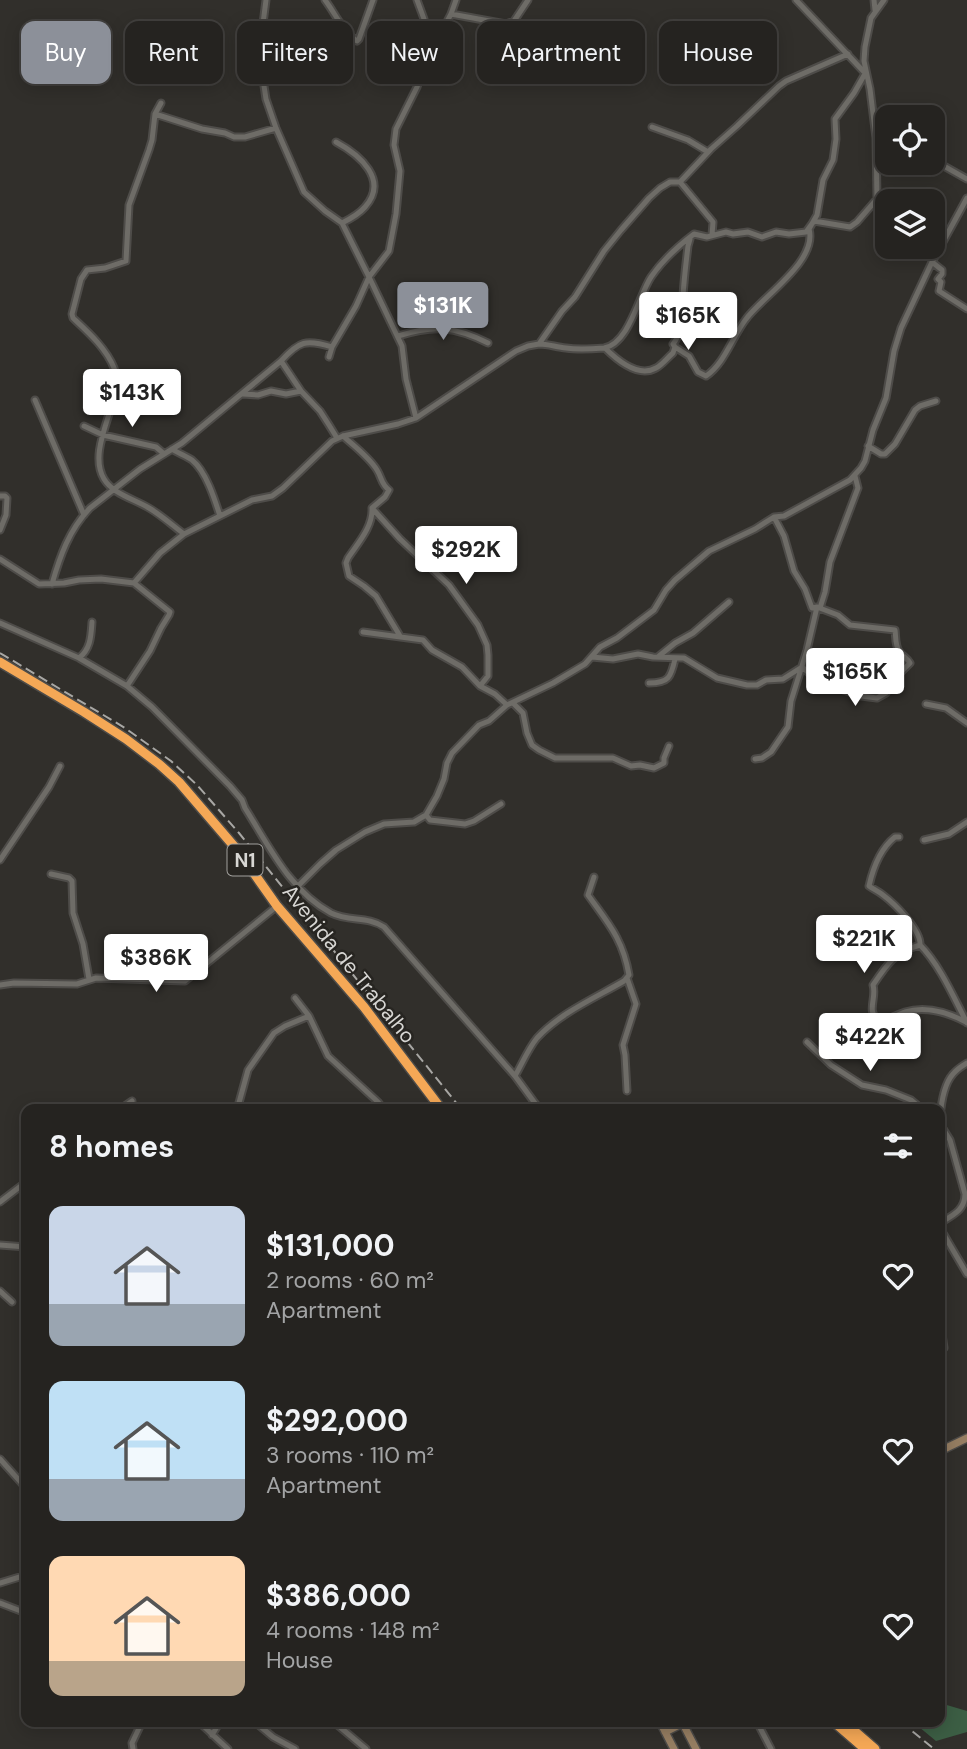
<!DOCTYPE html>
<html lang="en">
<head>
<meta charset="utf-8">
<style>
  :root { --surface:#252320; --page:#2d2b29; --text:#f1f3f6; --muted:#a3a4a5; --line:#42403e; --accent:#8c9099 }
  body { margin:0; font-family:"DM Sans",sans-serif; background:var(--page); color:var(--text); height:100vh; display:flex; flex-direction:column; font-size:26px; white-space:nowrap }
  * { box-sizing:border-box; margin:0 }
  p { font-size:23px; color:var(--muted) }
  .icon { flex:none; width:38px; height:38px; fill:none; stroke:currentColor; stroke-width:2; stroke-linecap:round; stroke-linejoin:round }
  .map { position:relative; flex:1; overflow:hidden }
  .panel { position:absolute; left:21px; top:1104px; width:924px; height:623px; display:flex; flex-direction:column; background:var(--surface); border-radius:14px; box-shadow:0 4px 18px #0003,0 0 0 2px var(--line) }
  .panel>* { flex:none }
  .hud { position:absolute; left:21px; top:21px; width:926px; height:63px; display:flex; gap:14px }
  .controls { position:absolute; left:875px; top:105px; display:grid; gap:14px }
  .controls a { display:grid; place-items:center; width:70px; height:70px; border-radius:14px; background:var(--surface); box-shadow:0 4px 18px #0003,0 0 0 2px var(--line); font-size:35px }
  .price { position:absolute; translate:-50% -60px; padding:0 16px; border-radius:7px; background:#fff; color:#222; font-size:23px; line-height:46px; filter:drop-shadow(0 2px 4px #0008) }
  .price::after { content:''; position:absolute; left:50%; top:42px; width:21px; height:16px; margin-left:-10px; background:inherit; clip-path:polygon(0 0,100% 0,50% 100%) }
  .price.current { background:var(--accent); color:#fff }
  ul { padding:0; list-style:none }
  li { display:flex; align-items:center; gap:21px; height:175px; padding:0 28px }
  li span { display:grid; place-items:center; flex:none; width:196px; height:140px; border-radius:14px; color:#555 }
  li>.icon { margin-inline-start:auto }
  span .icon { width:84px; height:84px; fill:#fffc; stroke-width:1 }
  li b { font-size:30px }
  h2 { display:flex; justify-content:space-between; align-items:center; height:84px; padding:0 28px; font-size:30px }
  .tag { padding:0 24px; border-radius:14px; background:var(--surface); box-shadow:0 4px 18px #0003,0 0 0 2px var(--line); font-size:24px; line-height:63px }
  .tag.current { background:var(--accent); color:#fff }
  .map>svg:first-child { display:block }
  .green { fill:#3c5e44 }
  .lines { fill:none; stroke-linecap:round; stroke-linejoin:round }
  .street-casing { stroke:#4e4c49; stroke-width:9 }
  .secondary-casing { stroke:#4e4c49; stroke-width:10 }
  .highway-casing { stroke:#4e4c49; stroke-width:12 }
  .street { stroke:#6e6c67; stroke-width:5 }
  .secondary { stroke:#967e62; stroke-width:7 }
  .highway { stroke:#f5a856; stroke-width:9 }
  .rail { stroke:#a8a7a4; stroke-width:2; stroke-dasharray:10 5; stroke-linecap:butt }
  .labels { text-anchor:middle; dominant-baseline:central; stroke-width:5; stroke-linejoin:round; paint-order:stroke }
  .shield { fill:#272521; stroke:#a2a19e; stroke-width:2 }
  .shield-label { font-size:19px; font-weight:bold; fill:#d7d6d3 }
  .street-label { font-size:21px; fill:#d7d6d3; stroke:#272521 }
</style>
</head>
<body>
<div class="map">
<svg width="967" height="1749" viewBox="0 0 967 1749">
  <rect width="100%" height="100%" fill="#312f2b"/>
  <path class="green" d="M 940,1703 L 967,1711 L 967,1732 L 936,1741 L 913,1722 L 940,1722 Z"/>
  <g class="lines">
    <g class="street-casing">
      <path id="street" d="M 325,0 C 335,13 343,32 357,41 L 359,39 L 373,0
        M 796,0 L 866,74
        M 874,0 L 875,10
        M 451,14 L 506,24 L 514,21 L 528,0
        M 425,63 L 451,14 L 456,0
        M 161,103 L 155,114 L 152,140 L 149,150 L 129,205 L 126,261 L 105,268 L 87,270 L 81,279 L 72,314 L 73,318 C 88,332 106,348 114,368 C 126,397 85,447 104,479 C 113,494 134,499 149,508 C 161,515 172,525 184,534
        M 155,114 L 202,129 L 225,133 L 234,137 L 245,137 L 276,128
        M 652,127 L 688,140 L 708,152
        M 336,142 C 360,155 389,180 365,207 C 359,214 350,219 342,223
        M 935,161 L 967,179
        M 680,182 L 713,222 L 712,235
        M 932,262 L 942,270 L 942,274 L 938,279 L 941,282 L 939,291 L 967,309
        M 398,336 C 434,325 454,326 488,343
        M 539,344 C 548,344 556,347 566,348 C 578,350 592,349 604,348 C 629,344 639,295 651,277 C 662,261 678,246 694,234 L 707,237 L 726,232 L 733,234 L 748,232 L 762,237 L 776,232 L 789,234 L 806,232 L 814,221 L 850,227 L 857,222 L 877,199 L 876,138 L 870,89 L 864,61 L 865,47 L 871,18 L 884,0
        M 675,347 L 689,356 L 698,372 L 706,376 C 725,363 732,337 746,319 C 763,296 818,261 809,229 L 817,215 L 823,180 L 833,160 L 836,139 L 835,119 L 854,93 L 866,72
        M 605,348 C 617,360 638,378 656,368 C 662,365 667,358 673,353 L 675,347 L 673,344 C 685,329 681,313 683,296 C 684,279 686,263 688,246 L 690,239
        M 329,357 L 332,347
        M 281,361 L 301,391 L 320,411 L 329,425 L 337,438
        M 243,394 L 258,395 L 271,391 L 286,394 L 301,391
        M 35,400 L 84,515
        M 416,418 L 406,379 L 402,346 L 369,277 L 389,251 L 396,214 L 400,171 L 394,145 L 396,129 L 417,87 L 424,66 L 424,19 L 417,0
        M 84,426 L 103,435 L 156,447 L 163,453
        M 343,436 C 354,446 369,457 377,470 C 382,478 381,484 389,490 L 385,497 L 372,508 C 373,527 358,543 348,558 L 346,563 L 349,576 L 364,586 L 376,596 L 400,636
        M 868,446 L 881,454 L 885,454 L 895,444 L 915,410 L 920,406 L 936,401
        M 172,449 C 178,453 186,456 192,460 C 206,471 215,500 220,516
        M 0,496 L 5,496 L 7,498 L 6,515 L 0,530
        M 372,508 L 400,539 L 449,585 L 478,625 L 487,645 L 488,655 L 488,676 L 480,686
        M 0,559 L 39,584 L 64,583 L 79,580 L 101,579 L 134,583 L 170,612 L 169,615 L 161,628 L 150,651 L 127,686 L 79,658 L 0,623
        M 134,583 L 160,553 L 184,534 L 252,500 L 272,496 L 283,488 L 332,441 L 343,436 L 398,424 L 416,418 L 516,351 L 528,346 L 539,344 L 562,311 L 575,297 L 604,251 L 621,230 L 649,198 L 660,188 L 670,182 L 680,182 L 711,149 L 737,126 L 779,86 L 786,81 L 848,54
        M 52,584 C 60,556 69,530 90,508 L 140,469 L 182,443 L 281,361 C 299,341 306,339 332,347 L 356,306 L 369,277 L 342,223 L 325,211 L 304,192 L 276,128 L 266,99 L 261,66 L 260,47 L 266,0
        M 820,608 L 825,592 L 830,562 L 858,488 L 855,476
        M 363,632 L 423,640 L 432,650 L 462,667 L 480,686 L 495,694 L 507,705
        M 659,656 L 675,643 L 693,633 L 729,602
        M 592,657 L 613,659 L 638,654 L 653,657 L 684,658 L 717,678 L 747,685 L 757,685 L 766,680 L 783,679 L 802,667 L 816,679 L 829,685 L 861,696 L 877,698 L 886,693 L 898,675 L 910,663 C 907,658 902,656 899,651 C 895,645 896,637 895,630 L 850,625 L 838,615 L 817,607
        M 79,658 C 91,649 91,635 92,622
        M 649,683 C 669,683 671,677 675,659
        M 127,686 L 152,707 L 230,786 L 242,800 L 245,808 C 269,846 290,891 331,913 C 349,922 368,916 384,927 L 515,1076 L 540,1110
        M 513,703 L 523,713 L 527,733 L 532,745 L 539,750 L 555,758 L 613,758 L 631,766 L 640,765 L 654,768 L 664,763 L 664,758 L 669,746
        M 926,704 L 946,708 L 967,723
        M 755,759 L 762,758 L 771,752 L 788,727 L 791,701 L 807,650 L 817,607 L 812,608 L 805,589 L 794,571 L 784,536 L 774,517
        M 426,815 L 430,820 L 465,824 L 474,821 L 501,804
        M 899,837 L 895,837 C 881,848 873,868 869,886 C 873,889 878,891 883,895 C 895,904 921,930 920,945 C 940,965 954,998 967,1023
        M 924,840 L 949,834 L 967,822
        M 0,860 L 49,787 L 60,766
        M 51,874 L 69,878 L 72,881 L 73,913 L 83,944 L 89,979
        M 297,887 L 320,864 L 336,850 L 365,832 L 384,824 L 414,822 L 426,815 L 437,796 L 444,779 L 447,763 L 452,753 L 479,725 L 489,721 L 507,705 L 553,683 L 585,664 L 600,647 L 617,638 L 654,610 L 666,590 L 675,580 L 709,551 L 755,529 L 774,517 L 784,516 L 850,480 L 861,468 L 865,461 L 873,430 L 886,398 L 894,351 L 901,328 L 932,262 L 967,198
        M 920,945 C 895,952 887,964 873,985 C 877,998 866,1010 878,1021 C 887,1021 896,1015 905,1012 C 925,1006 947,1012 966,1022
        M 0,985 L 14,983 L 77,984 L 96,978 L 185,981 L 277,906
        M 295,998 L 309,1016 L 328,1056 L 378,1102 L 384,1110
        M 807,1042 L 831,1065 L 862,1085 L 886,1090 L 911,1100 L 923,1110
        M 515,1076 C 522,1064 528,1049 537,1038 C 560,1013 595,998 624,981 L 629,975 C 623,939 608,923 588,895 L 594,877
        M 627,1091 L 625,1055 L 623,1045 L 636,1004 L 627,978
        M 119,1110 L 132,1101
        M 237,1110 L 248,1070 L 274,1033 L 285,1026 L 309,1016
        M 940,1118 C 941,1105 944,1084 953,1074 C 957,1069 962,1066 967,1063
        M 940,1124 L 950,1140 L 965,1194 C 965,1210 953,1215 940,1223
        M 0,1202 L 26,1182
        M 940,1228 L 967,1274
        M 0,1245 L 26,1247
        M 0,1291 L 12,1302
        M 940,1320 L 944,1348
        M 0,1459 L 26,1488
        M 24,1575 L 24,1537 L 26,1523
        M 0,1583 L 26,1575
        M 0,1603 L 26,1613
        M 199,1722 L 228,1749
        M 255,1722 L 273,1737 L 295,1749
        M 334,1722 L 366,1749
        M 757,1722 L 771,1749
        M 212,1735 L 220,1722
        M 133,1749 L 132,1743 L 142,1722"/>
    </g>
    <g class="secondary-casing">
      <path id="secondary" d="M 940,1451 L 967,1438
        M 660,1722 L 674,1749
        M 682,1722 L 696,1749
        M 665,1732 L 683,1723"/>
    </g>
    <g class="highway-casing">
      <path id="highway" d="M 0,662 L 84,712 L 126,739 L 159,764 L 179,782 L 239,852 L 277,906 L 364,1007 L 442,1110
        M 834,1722 L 865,1749
        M 844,1722 L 875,1749"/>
    </g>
    <use href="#street" class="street"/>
    <use href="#secondary" class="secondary"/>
    <use href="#highway" class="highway"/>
    <path class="rail" d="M 0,653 L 125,728 L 171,761 L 197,785 L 239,833 L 462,1110
      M 901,1722 L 934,1749"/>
  </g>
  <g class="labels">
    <rect class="shield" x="227.5" y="844.5" width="35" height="31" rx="5"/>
    <g class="shield-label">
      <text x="245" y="860">N1</text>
    </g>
    <g class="street-label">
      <text transform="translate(349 964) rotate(51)">Avenida de Trabalho</text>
    </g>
  </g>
</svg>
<div class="controls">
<a><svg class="icon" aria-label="locate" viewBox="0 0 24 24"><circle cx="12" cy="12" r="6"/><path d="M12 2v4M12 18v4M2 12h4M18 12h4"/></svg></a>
<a><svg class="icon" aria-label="layers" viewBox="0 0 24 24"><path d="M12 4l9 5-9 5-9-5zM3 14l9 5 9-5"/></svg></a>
</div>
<b class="price current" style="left:443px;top:342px">$131K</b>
<b class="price" style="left:688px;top:352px">$165K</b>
<b class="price" style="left:132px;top:429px">$143K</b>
<b class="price" style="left:466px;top:586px">$292K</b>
<b class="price" style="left:855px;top:708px">$165K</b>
<b class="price" style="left:864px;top:975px">$221K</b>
<b class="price" style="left:156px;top:994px">$386K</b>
<b class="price" style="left:870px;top:1073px">$422K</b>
<div class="hud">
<a class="tag current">Buy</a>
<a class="tag">Rent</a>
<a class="tag">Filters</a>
<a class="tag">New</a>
<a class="tag">Apartment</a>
<a class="tag">House</a>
</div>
<section class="panel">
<h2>8 homes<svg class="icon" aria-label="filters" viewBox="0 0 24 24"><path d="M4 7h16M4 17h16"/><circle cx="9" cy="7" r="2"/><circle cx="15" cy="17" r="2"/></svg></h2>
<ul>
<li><span style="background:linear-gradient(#c9d6e8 70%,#9aa5b1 0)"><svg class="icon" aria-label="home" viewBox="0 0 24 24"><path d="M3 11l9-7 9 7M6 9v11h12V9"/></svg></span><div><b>$131,000</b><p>2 rooms · 60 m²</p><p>Apartment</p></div><svg class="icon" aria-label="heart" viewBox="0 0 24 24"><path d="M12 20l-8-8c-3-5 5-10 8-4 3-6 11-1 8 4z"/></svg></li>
<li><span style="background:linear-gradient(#bfe0f5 70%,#9aa5b1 0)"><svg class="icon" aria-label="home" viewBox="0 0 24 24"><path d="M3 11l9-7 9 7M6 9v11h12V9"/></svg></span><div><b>$292,000</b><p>3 rooms · 110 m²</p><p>Apartment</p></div><svg class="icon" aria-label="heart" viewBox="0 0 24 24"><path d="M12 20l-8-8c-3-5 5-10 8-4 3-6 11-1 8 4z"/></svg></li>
<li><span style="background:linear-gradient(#ffd9b3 75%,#b9a48a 0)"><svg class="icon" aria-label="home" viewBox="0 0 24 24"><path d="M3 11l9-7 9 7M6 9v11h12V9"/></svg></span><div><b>$386,000</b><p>4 rooms · 148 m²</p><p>House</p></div><svg class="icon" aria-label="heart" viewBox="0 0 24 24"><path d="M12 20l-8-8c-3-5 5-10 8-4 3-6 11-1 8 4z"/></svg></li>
</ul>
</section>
</div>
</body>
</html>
